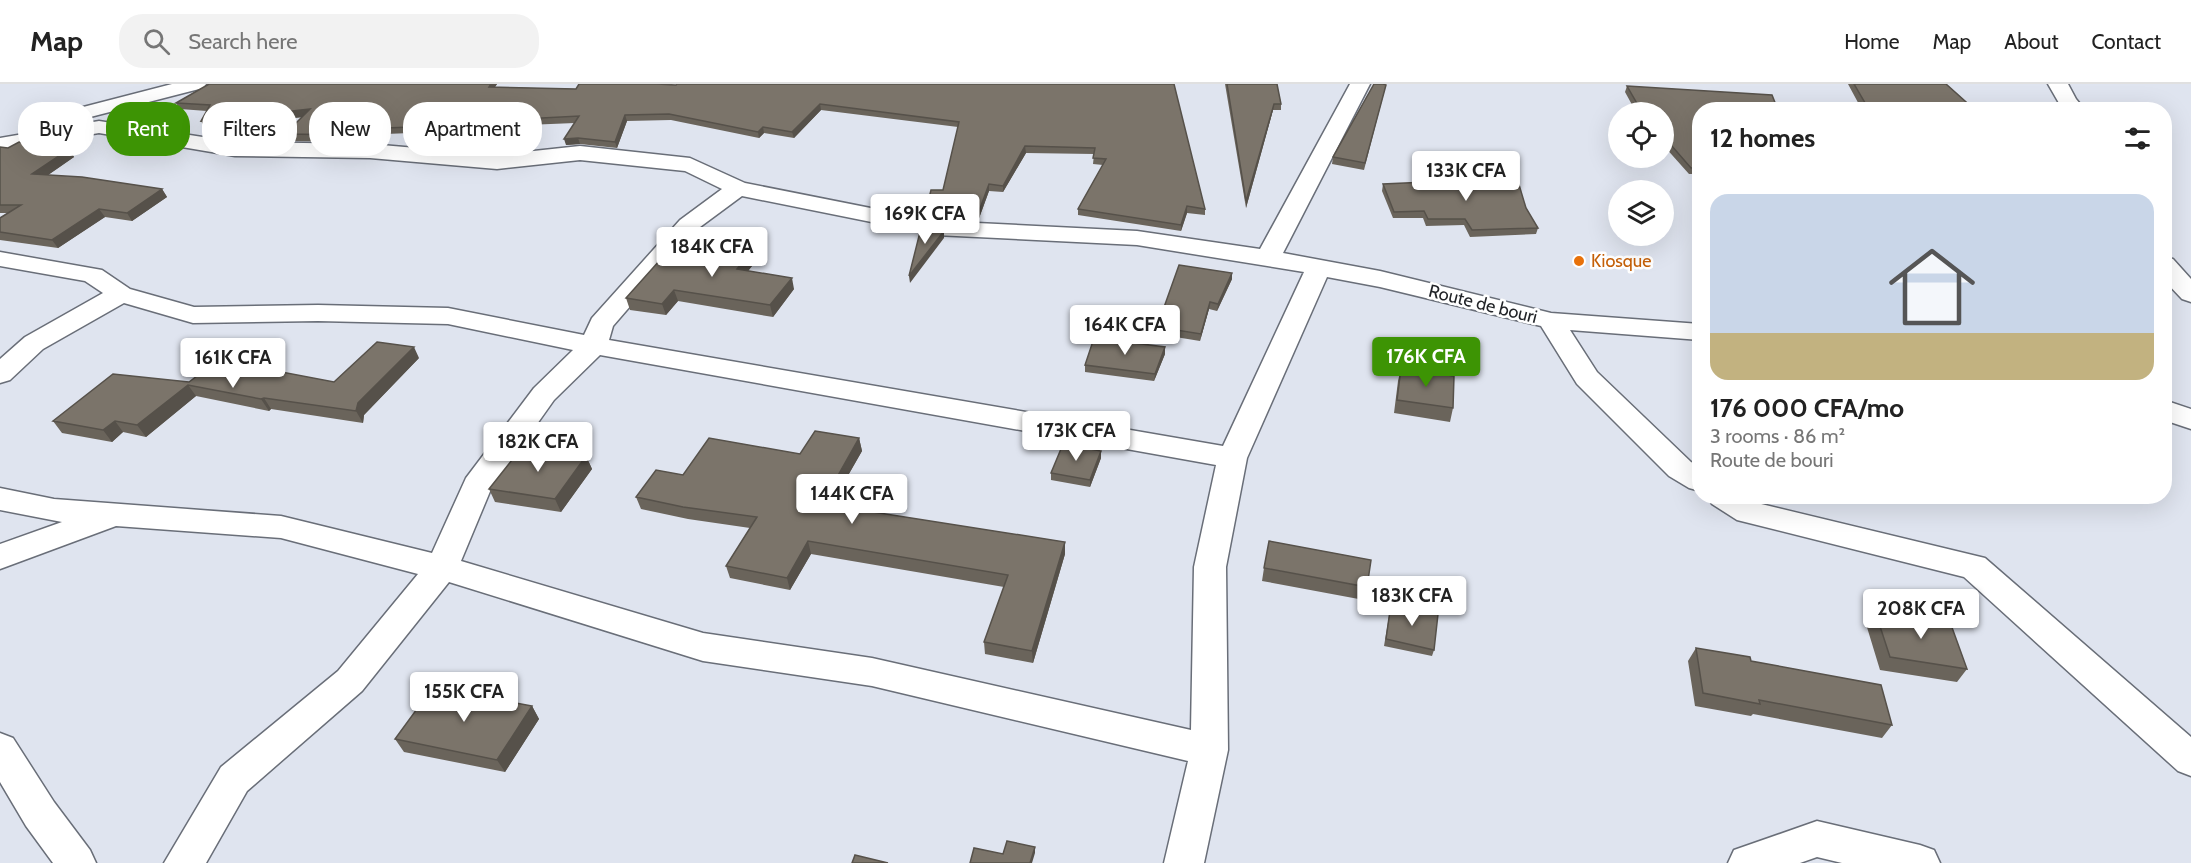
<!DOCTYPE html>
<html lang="en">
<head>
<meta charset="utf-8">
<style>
  :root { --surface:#fff; --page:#f2f2f2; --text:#222; --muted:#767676; --line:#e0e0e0; --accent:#3d9404 }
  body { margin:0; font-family:Cabin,sans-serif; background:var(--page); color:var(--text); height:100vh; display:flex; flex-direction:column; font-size:22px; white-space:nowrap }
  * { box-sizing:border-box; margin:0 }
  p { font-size:20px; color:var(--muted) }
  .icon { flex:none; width:33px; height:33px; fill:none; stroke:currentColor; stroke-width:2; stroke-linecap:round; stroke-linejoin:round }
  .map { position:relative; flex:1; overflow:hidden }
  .sheet { position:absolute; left:1692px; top:18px; width:480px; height:402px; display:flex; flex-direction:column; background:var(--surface); border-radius:24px; box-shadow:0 6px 24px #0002 }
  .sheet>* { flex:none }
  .guide { position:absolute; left:18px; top:18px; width:570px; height:54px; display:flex; gap:12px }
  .controls { position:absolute; left:1608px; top:18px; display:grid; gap:12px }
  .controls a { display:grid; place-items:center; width:66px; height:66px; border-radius:50%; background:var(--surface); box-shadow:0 6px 24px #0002; font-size:30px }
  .price { position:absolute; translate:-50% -51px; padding:0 14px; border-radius:6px; background:#fff; color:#222; font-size:20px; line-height:39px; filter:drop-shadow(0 2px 3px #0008) }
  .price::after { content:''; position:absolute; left:50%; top:36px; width:18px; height:14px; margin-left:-9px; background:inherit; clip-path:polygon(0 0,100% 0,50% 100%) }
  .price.selected { background:var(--accent); color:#fff }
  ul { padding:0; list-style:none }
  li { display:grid; align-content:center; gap:12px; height:318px; padding:0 18px }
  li+li { border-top:2px solid var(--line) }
  li span { display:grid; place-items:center; height:186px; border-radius:18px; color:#555 }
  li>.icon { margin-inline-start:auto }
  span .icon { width:108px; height:108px; fill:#fffc; stroke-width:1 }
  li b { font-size:26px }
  h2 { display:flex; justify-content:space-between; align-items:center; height:72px; padding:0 18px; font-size:26px }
  .pill { padding:0 21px; border-radius:24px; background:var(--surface); box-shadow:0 6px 24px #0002; font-size:21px; line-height:54px }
  .pill.selected { background:var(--accent); color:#fff }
  header { display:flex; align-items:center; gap:36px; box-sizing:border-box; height:84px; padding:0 30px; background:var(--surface); border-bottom:2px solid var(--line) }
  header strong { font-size:28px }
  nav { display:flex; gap:33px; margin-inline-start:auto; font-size:21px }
  .search { width:420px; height:54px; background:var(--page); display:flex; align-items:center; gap:15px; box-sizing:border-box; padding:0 21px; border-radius:24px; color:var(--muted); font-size:22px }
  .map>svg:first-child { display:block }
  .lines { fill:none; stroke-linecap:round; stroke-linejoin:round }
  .street-casing { stroke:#696e78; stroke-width:3 }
  .street { fill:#fff; fill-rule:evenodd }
  .wall { fill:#6a645b }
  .shaded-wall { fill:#56514a }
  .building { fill:#7b746a; stroke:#56514a; stroke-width:1.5 }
  .food-dot { fill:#e8710a; stroke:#fff; stroke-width:2 }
  .labels { text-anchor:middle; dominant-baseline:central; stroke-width:5; stroke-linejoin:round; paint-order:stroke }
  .food-label { font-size:18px; fill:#c56008; stroke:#fff; text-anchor:start }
  .street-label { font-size:18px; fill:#222428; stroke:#fff }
</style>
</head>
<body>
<header>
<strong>Map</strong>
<div class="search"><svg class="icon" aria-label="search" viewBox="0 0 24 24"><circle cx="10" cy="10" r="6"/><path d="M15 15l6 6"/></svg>Search here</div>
<nav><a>Home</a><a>Map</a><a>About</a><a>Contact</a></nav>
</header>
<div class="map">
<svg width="2191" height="779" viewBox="0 0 2191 779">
  <rect width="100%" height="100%" fill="#dfe4ef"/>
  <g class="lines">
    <g class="street-casing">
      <path id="street" d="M 172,0 L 206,0 L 203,4 L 67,39 L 60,37 L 57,33 L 60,29 Z
        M 1350,0 L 1370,0 L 1283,169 L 1380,187 L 1551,229 L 1700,240 L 1700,256 L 1570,246 L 1597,288 L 1691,378 L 1700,383 L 1700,407 L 1689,404 L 1669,392 L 1577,300 L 1541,242 L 1380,203 L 1327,193 L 1247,374 L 1226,483 L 1228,666 L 1204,779 L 1164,779 L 1188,677 L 872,602 L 703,577 L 449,498 L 362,607 L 247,707 L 206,779 L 164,779 L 221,683 L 338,587 L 418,490 L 281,454 L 116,442 L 0,485 L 0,460 L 62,438 L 0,426 L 0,404 L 54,415 L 281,432 L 432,469 L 466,394 L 534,304 L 573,266 L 448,240 L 318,237 L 193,239 L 124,219 L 43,265 L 10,296 L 0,299 L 0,275 L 25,253 L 103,209 L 85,197 L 0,182 L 0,168 L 102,186 L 130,205 L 194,223 L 318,221 L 448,224 L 584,251 L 592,234 L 680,136 L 722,105 L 685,87 L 580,76 L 497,85 L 370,74 L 235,72 L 99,49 L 0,66 L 0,54 L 99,37 L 235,58 L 370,60 L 497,71 L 580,62 L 690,74 L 745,99 L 936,137 L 1137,147 L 1260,165 ZM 742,112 L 936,151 L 1137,161 L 1304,188 L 1223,362 L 609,256 L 613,242 L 696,146 ZM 600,271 L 1216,381 L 1194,483 L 1191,646 L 872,574 L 703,549 L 461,477 L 491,405 L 554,316 Z
        M 2048,0 L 2068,0 L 2076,15 L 2085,26 L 2063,26 Z
        M 2164,173 L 2173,175 L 2191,195 L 2191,218 L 2182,215 L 2164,196 Z
        M 2164,316 L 2191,325 L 2191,345 L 2164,336 Z
        M 1708,412 L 1747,412 L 1757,419 L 1985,474 L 2191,653 L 2191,692 L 2178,687 L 1964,493 L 1737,436 L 1712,420 Z
        M 0,649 L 13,654 L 54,718 L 90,766 L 96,779 L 53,779 L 26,742 L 0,698 Z
        M 1817,737 L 1920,761 L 1934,766 L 1940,779 L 1842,779 L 1817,773 L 1800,779 L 1728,779 L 1734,766 Z"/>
    </g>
    <use href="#street" class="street"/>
  </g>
  <path class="wall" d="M 209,0 L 497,0 L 495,3 L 576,5 L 676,1 L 1068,0 L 1205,125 L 1205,131 L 1187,129 L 1181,147 L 1078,131 L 1078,125 L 1103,81 L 1093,80 L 1094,70 L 1026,69 L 1003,108 L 989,107 L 978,137 L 926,133 L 926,126 L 943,106 L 958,43 L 821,26 L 794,54 L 764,49 L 759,54 L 671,36 L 627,37 L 617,64 L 580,60 L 566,61 L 575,39 L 504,42 L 496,55 L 482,57 L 435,58 L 432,52 L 435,48 L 361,51 L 355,58 L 288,57 L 285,50 L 303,33 L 205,43 L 201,37 L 207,27 L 180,25 L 176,19 Z
    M 1225,0 L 1277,0 L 1281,20 L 1281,26 L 1273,26 L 1246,124 Z
    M 1848,0 L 1946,0 L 1975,26 L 1862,26 Z
    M 1386,1 L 1364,86 L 1332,80 L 1333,73 Z
    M 1627,2 L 1700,26 L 1700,90 L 1689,90 L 1664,62 L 1664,28 L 1636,28 L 1625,8 Z
    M 0,63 L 8,64 L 69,65 L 74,73 L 48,91 L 162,105 L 167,113 L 132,137 L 105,133 L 58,164 L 0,156 L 0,134 L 9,129 L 0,129 Z
    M 1383,100 L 1526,124 L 1538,144 L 1536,150 L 1470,153 L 1464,141 L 1426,142 L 1423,134 L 1393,134 L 1382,107 Z
    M 760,172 L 748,187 L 794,205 L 773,233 L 678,217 L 666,231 L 630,226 L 626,214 L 699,181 Z
    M 1232,189 L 1232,195 L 1217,227 L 1209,225 L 1200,257 L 1157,250 L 1157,243 Z
    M 1165,263 L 1165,270 L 1154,297 L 1085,288 L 1085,281 Z
    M 419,274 L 364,331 L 363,339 L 271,325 L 269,327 L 196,312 L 146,353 L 123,348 L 112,358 L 62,349 L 53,337 L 189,298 L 334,298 Z
    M 1401,284 L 1453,324 L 1450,338 L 1394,329 L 1398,297 Z
    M 859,354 L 862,367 L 831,421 L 1065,470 L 1033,579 L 985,570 L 984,558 L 1004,503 L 811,470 L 790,506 L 730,494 L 726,482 L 750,444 L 688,435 L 641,425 L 636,413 L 683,391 L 800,370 Z
    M 1101,367 L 1101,374 L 1090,403 L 1051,396 L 1051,389 Z
    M 586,372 L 592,385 L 561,428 L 495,418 L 489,405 Z
    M 1264,484 L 1367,503 L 1364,516 L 1262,497 Z
    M 1391,520 L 1434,566 L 1432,572 L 1384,562 Z
    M 1875,527 L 1967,585 L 1957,598 L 1880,586 L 1866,540 Z
    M 1696,564 L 1751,577 L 1892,641 L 1882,654 L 1753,630 L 1751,632 L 1695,622 L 1688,577 Z
    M 532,622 L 539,635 L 505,688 L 404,668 L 395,655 Z"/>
  <path class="shaded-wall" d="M 491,0 L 497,0 L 491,9 L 489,3 Z
    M 820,20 L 821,26 L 794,54 L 792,48 Z
    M 1274,20 L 1273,26 L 1246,124 L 1246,117 Z
    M 310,25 L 313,32 L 205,43 L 201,37 Z
    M 625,31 L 627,37 L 617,64 L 615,58 Z
    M 501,36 L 504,42 L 496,55 L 482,57 L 480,50 Z
    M 763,43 L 764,49 L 759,54 L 758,48 Z
    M 358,45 L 361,51 L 355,58 L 352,51 Z
    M 578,54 L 580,60 L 566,61 L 564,55 Z
    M 1025,62 L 1026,69 L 1003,108 L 1003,102 Z
    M 69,65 L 74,73 L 38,98 L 32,90 Z
    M 989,100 L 989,107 L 978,137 L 978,130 Z
    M 162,105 L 167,113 L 132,137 L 127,129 Z
    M 1187,122 L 1187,129 L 1181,147 L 1181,141 Z
    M 99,125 L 105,133 L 58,164 L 52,156 Z
    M 944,147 L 944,154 L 910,199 L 909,192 Z
    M 757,160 L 760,172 L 740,197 L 737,185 Z
    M 1232,189 L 1232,195 L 1217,227 L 1218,220 Z
    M 792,194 L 794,205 L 773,233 L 770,221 Z
    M 674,206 L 678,217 L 666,231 L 662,220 Z
    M 1210,218 L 1209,225 L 1200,257 L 1201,250 Z
    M 414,263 L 419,274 L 364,331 L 363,339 L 356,327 L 358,319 Z
    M 1165,263 L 1165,270 L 1154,297 L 1155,290 Z
    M 188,301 L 196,312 L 146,353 L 137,341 Z
    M 264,314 L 271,325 L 269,327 L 261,315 Z
    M 115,337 L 123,348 L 112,358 L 103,346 Z
    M 859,354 L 862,367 L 825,432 L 822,420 Z
    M 1101,367 L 1101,374 L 1090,403 L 1090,396 Z
    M 586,372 L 592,385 L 561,428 L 555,415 Z
    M 808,457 L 811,470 L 790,506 L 787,494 Z
    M 1065,458 L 1065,470 L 1033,579 L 1032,567 Z
    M 532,622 L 539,635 L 505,688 L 497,676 Z
    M 1035,763 L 1035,769 L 1032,779 L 1030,779 Z"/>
  <path class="building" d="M 209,0 L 491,0 L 489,3 L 576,5 L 579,0 L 657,0 L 676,1 L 677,0 L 1174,0 L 1205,125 L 1187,122 L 1181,141 L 1078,125 L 1106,75 L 1093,74 L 1095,64 L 1025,62 L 1003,102 L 989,100 L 978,130 L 926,126 L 931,106 L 943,106 L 959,38 L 820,20 L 792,48 L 763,43 L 758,48 L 669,30 L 625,31 L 615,58 L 578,54 L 564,55 L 579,32 L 501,36 L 494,48 L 480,50 L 432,52 L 439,42 L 358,45 L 352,51 L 285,50 L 310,25 L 201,37 L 210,21 L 176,19 Z
    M 1227,0 L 1277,0 L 1281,20 L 1274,20 L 1246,117 Z
    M 1374,0 L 1383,0 L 1386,1 L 1365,79 L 1333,73 Z
    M 1854,0 L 1946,0 L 1975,26 L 1906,26 L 1904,24 L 1868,24 Z
    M 1627,2 L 1772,11 L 1778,26 L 1700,26 L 1700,83 L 1691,84 L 1664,53 L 1664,28 L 1642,28 Z
    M 19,58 L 69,65 L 32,90 L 82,93 L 162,105 L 127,129 L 99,125 L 52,156 L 0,148 L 0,134 L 21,121 L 0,121 L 0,63 L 8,64 Z
    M 1517,94 L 1526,124 L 1538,144 L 1472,146 L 1465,135 L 1428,135 L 1424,127 L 1394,128 L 1383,100 Z
    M 921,144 L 944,147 L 909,192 Z
    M 719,155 L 757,160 L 737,185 L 792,194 L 770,221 L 674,206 L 662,220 L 626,214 L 660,176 L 699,181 Z
    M 1179,181 L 1232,189 L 1218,220 L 1210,218 L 1201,250 L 1157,243 Z
    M 1094,254 L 1165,263 L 1155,290 L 1085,281 Z
    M 377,258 L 414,263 L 358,319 L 356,327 L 264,314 L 261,315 L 188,301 L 137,341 L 115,337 L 103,346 L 53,337 L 113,290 L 189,298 L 218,276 L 334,298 Z
    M 1401,284 L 1454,292 L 1453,324 L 1397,316 Z
    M 815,347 L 859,354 L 822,420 L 1065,458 L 1032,567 L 984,558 L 1008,491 L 808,457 L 787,494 L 726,482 L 757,433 L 683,423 L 636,413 L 656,386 L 683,391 L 709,354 L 800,370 Z
    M 1063,360 L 1101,367 L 1090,396 L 1051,389 Z
    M 523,362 L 586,372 L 555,415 L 489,405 Z
    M 1269,457 L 1371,476 L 1367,503 L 1264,484 Z
    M 1391,520 L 1438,530 L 1434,566 L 1386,555 Z
    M 1875,527 L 1950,538 L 1967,585 L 1890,573 Z
    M 1696,564 L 1750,573 L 1751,577 L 1881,601 L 1892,641 L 1759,616 L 1760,620 L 1703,609 Z
    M 433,603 L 532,622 L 497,676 L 395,655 Z
    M 1007,757 L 1035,763 L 1030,779 L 970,779 L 974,764 L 1003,770 Z
    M 855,771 L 888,779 L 852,779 Z"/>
  <circle class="food-dot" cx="1579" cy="177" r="6"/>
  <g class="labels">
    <g class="food-label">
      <text x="1591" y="177">Kiosque</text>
    </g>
    <g class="street-label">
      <text transform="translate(1483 220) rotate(14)">Route de bouri</text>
    </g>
  </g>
</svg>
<div class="controls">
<a><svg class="icon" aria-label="locate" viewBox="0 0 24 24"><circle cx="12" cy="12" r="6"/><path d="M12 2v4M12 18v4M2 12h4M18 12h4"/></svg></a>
<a><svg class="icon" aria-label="layers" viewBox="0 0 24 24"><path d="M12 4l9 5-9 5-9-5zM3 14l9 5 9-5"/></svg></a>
</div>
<b class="price" style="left:1466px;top:118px">133K CFA</b>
<b class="price" style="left:925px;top:161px">169K CFA</b>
<b class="price" style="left:712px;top:194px">184K CFA</b>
<b class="price" style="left:1125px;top:272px">164K CFA</b>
<b class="price selected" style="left:1426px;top:304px">176K CFA</b>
<b class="price" style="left:233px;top:305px">161K CFA</b>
<b class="price" style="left:1076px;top:378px">173K CFA</b>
<b class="price" style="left:538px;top:389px">182K CFA</b>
<b class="price" style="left:852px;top:441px">144K CFA</b>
<b class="price" style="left:1412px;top:543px">183K CFA</b>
<b class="price" style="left:1921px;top:556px">208K CFA</b>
<b class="price" style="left:464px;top:639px">155K CFA</b>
<div class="guide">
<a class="pill">Buy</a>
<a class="pill selected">Rent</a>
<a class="pill">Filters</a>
<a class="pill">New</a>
<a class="pill">Apartment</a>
</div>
<section class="sheet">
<h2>12 homes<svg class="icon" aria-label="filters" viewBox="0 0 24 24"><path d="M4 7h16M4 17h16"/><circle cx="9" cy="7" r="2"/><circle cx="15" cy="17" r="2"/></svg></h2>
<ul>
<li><span style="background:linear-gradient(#c9d6e8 75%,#c2b280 0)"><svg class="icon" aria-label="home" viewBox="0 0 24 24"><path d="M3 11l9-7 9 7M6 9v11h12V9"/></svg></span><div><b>176 000 CFA/mo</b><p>3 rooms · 86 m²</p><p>Route de bouri</p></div></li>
</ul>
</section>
</div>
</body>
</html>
